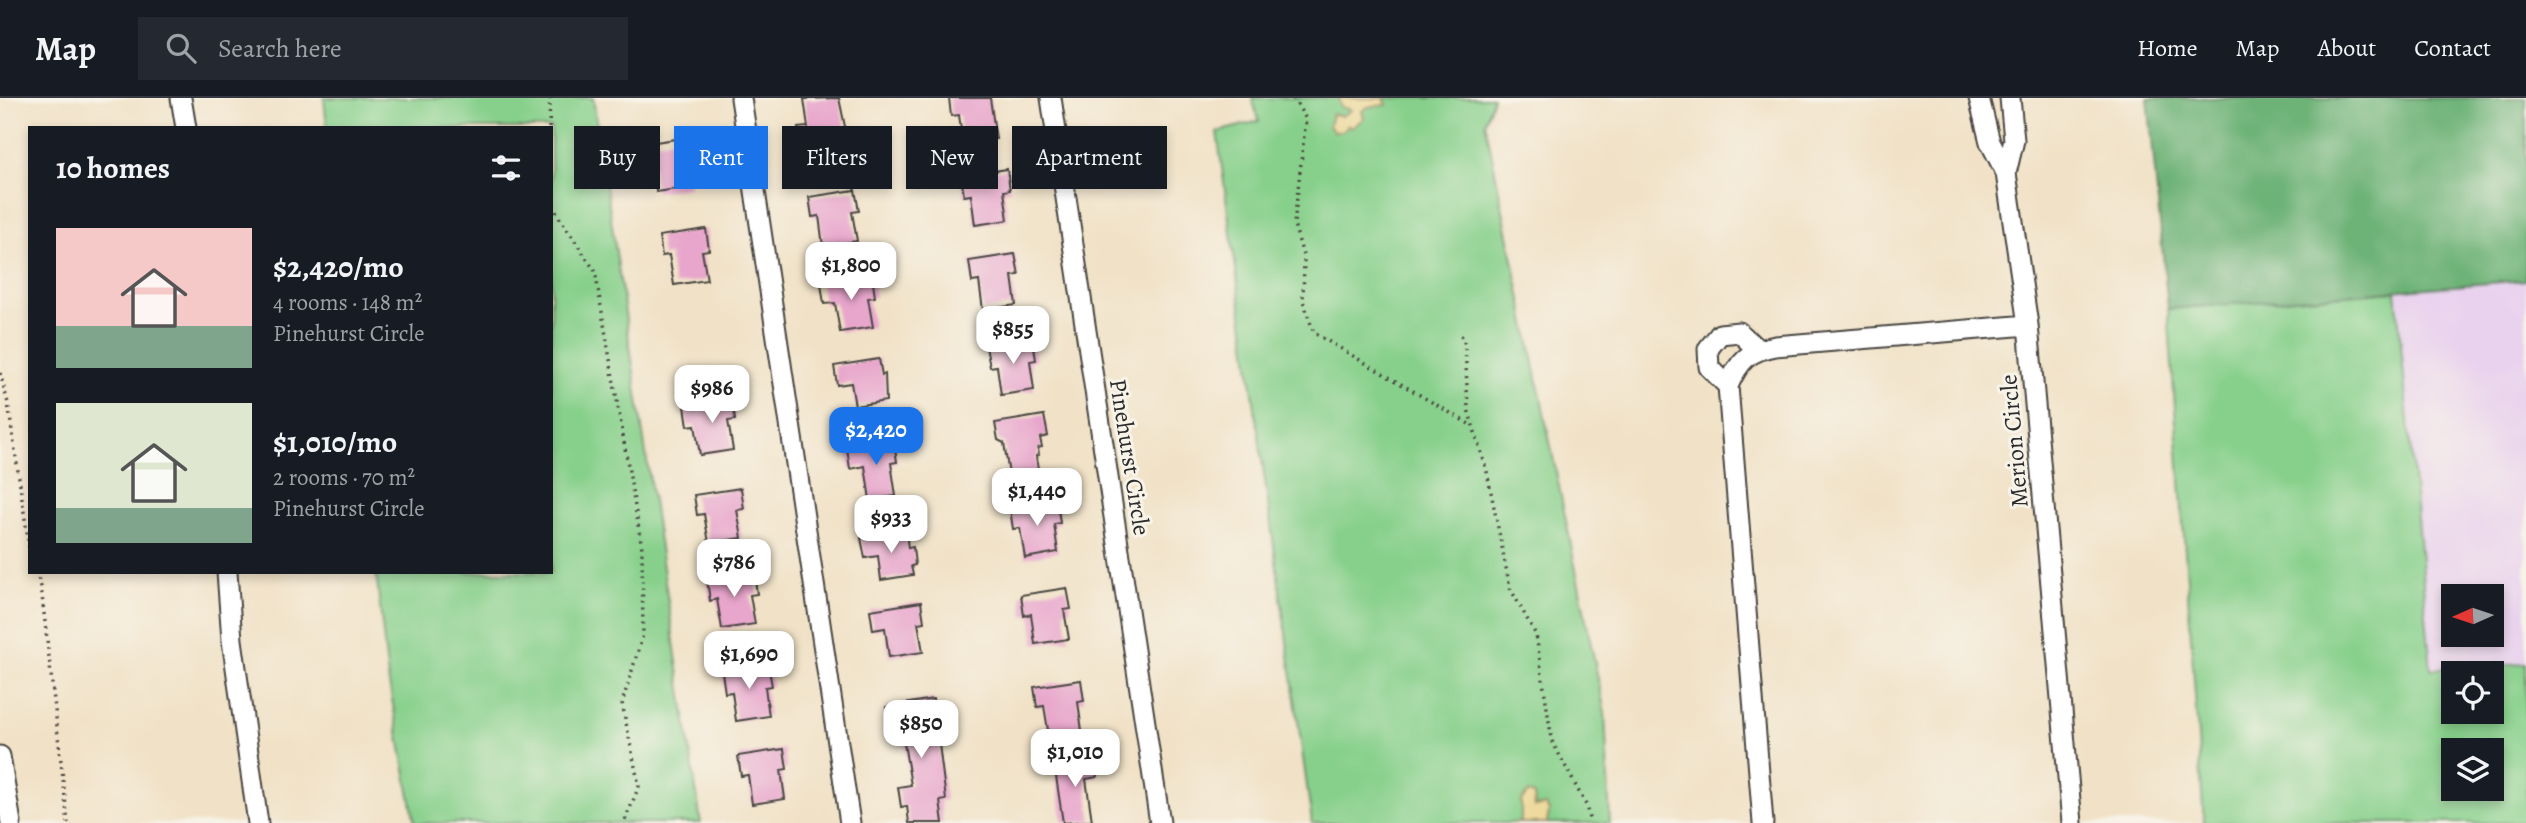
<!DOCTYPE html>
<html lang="en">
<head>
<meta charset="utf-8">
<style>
  :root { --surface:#171b24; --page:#242831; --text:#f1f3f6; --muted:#9ea1a6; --line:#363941; --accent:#1a73e8 }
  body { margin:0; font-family:Alegreya,serif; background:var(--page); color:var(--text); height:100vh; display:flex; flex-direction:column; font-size:26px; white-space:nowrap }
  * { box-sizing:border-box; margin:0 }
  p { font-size:23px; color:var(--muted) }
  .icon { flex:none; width:38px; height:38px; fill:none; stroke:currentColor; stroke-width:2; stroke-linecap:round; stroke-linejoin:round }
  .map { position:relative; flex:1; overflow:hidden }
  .drawer { position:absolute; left:28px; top:28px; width:525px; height:448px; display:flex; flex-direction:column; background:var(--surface); border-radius:0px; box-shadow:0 4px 10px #0003 }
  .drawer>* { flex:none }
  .hud { position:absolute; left:574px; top:28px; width:665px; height:63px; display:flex; gap:14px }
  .needle { width:46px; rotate:267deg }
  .buttons { position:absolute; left:2441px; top:486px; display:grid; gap:14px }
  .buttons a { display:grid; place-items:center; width:63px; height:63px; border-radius:0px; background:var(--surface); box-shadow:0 4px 10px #0003; font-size:35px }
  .price { position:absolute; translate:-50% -60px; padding:0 16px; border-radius:14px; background:#fff; color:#222; font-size:23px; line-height:46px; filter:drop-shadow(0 2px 4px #0008) }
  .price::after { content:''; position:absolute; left:50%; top:42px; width:21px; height:16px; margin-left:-10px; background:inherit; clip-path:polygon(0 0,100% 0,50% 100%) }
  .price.on { background:var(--accent); color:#fff }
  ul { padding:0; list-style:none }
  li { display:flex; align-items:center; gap:21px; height:175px; padding:0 28px }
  li span { display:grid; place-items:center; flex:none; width:196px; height:140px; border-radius:0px; color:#555 }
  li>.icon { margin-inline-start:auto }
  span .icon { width:84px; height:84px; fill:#fffc; stroke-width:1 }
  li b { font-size:30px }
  h2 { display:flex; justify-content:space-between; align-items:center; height:84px; padding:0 28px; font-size:30px }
  .chip { padding:0 24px; border-radius:0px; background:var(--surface); box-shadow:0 4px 10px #0003; font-size:24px; line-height:63px }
  .chip.on { background:var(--accent); color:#fff }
  header { display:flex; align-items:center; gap:42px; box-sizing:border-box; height:98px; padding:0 35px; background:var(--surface); border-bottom:2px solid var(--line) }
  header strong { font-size:33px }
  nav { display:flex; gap:38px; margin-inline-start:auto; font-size:24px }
  .search { width:490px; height:63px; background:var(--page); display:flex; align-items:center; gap:18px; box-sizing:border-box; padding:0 24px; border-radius:0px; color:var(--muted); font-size:26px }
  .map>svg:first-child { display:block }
  .built { fill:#e9d2ee; fill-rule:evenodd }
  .green { fill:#87d08b; stroke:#597e5b; stroke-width:2; fill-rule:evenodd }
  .forest { fill:#6db277; stroke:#4c6e51; stroke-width:2 }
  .sand { fill:#eeda9e; stroke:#8c8264; stroke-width:2 }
  .building { fill:#e8a6cc }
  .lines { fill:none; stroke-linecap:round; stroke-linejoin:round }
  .minor-casing { stroke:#494642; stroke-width:23 }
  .path { stroke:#494642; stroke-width:3.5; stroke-dasharray:2 5; stroke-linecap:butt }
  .minor { stroke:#fff; stroke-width:19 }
  .labels { text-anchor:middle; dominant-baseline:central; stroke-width:6; stroke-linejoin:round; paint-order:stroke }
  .street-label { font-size:24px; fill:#2b2b2b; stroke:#f7f3e8 }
</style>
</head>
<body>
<header>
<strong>Map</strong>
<div class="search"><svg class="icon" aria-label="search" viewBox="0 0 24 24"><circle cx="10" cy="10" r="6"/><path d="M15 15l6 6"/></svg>Search here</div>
<nav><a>Home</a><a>Map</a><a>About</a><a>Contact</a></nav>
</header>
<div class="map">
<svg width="2526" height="725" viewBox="0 0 2526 725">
  <rect width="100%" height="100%" fill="#f7f3e8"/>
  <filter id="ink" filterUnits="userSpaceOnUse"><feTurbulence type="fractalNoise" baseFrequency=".0143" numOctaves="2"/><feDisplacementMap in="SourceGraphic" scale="14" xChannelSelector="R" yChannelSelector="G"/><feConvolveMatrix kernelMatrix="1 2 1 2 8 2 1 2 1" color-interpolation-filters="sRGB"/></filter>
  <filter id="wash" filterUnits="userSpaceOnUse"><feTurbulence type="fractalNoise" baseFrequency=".00686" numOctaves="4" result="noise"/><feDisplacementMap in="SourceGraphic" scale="28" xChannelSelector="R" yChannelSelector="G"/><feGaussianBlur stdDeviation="1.57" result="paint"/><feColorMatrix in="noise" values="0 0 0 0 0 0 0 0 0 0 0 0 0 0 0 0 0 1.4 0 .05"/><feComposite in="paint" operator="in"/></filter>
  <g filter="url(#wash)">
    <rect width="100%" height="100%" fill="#f1e2c7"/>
    <path class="built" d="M 2526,182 L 2526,565 L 2431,571 L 2396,193 ZM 2454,499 L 2492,499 L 2492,537 L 2454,537 Z"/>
    <path class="green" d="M 324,0 L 593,0 L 701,725 L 415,725 L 388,580 L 376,474 L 551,474 L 551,30 L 327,30 Z
      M 1252,0 L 1493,0 L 1485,24 L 1605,615 L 1610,725 L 1312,725 L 1217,34 L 1259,23 Z
      M 2396,193 L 2431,571 L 2526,565 L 2526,725 L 2204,725 L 2168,211 ZM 2454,576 L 2492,576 L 2492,614 L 2454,614 ZM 2454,653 L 2492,653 L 2492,691 L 2454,691 Z"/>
    <path class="forest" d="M 2148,0 L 2526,0 L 2526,182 L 2168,211 Z"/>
    <path class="sand" d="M 1338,0 L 1384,0 L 1387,7 L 1368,9 L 1362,13 L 1364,20 L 1353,29 L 1348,27 L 1342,33 L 1334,34 L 1329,28 L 1332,16 L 1342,18 L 1351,12 L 1341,9 Z
      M 1528,695 L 1534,697 L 1535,709 L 1546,707 L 1549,713 L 1547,725 L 1513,725 L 1521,724 L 1521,703 Z"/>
    <g id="blocks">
      <path class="building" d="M 839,0 L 848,43 L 802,51 L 798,30 L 808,29 L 804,1 Z
        M 949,0 L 990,0 L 996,41 L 963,46 L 959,17 L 951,18 Z
        M 689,39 L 691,60 L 685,61 L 689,89 L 656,94 L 652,65 L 645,66 L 642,46 Z
        M 1007,71 L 1010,92 L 1004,93 L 1008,122 L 975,127 L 971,97 L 964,98 L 961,78 Z
        M 855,92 L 859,113 L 852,114 L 857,143 L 823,148 L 819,118 L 812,119 L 809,99 Z
        M 706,131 L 709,152 L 702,153 L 707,182 L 674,187 L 669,157 L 662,158 L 659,138 Z
        M 1015,156 L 1019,177 L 1012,178 L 1016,207 L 983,212 L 979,183 L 972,184 L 969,163 Z
        M 872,178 L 875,199 L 868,200 L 873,229 L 840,234 L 835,205 L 824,206 L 821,186 Z
        M 1033,242 L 1036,262 L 1030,263 L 1034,292 L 1001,297 L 997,268 L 990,269 L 986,249 Z
        M 879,261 L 882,277 L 885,276 L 886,303 L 855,308 L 851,285 L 837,287 L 834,268 Z
        M 732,301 L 735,322 L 728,323 L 733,352 L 700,357 L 695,327 L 688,328 L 685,308 Z
        M 1044,317 L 1048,338 L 1040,340 L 1042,349 L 1038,350 L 1039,357 L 1036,358 L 1039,378 L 1010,383 L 1004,345 L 998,342 L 995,325 Z
        M 894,343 L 897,364 L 891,365 L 896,398 L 870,402 L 865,368 L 850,371 L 847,350 Z
        M 741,390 L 744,411 L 737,412 L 742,440 L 709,445 L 704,416 L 697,417 L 694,397 Z
        M 1057,404 L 1060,425 L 1054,426 L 1058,454 L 1025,460 L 1020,430 L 1013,431 L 1010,411 Z
        M 906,434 L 908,450 L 913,449 L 915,467 L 911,468 L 913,477 L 881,482 L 878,458 L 865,460 L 861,440 Z
        M 754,475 L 757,496 L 750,497 L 755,526 L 722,531 L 717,501 L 710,503 L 707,482 Z
        M 1067,490 L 1071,511 L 1064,512 L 1069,541 L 1035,546 L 1031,516 L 1024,518 L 1021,497 Z
        M 921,504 L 924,524 L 918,525 L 923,554 L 889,559 L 885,530 L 873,532 L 870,512 Z
        M 768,567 L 772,588 L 765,589 L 769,618 L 736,623 L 732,594 L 725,595 L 722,574 Z
        M 1081,582 L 1084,603 L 1078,604 L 1082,633 L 1049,638 L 1044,608 L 1037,609 L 1034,589 Z
        M 933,601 L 937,629 L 945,627 L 948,645 L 939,646 L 946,702 L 940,703 L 943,725 L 909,725 L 907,708 L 901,709 L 898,689 L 911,687 L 901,627 L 889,629 L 886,609 Z
        M 784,651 L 787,671 L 781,672 L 785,701 L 752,706 L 748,677 L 741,678 L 738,658 Z
        M 1094,659 L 1097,679 L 1086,681 L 1092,723 L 1063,725 L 1054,665 Z"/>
    </g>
  </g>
  <g filter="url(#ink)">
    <use href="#blocks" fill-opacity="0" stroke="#494642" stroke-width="2"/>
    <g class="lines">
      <g class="minor-casing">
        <path id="minor" d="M 181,0 L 186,30
          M 741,0 L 850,725
          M 1051,0 L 1160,725
          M 1979,0 L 1990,44 L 2006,75 L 2028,227
          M 2006,75 L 2014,42 L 2010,0
          M 1728,288 L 1709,269 L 1708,251 L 1720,236 L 1739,234 L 1757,251
          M 227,474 L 232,542 L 258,725
          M 0,658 L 11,725
          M 1763,725 L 1728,288 C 1739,263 1748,253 1775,248 L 2028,227 L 2072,725"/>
      </g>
      <path class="path" d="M 1293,0 L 1306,21 L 1294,126 L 1304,161 L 1303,203 L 1314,235 L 1471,327
        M 549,30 L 550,0
        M 551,100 L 557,116 L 595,173 L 642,450 L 643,537 L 622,605 L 639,688 L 624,725
        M 1461,237 L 1465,246 L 1468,311 L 1487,374 L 1510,490 L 1536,537 L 1552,643 L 1586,707 L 1590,725
        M 0,275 L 8,305 L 30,455
        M 36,474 L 41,489 L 68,725"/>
      <use href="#minor" class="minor"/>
    </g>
  </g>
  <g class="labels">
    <g class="street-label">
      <text transform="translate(2014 343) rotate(-95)">Merion Circle</text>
      <text transform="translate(1130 359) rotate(81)">Pinehurst Circle</text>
    </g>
  </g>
</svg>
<div class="buttons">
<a><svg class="needle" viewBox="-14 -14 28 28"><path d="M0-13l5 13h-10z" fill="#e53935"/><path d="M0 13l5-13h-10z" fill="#9ea1a6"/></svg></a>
<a><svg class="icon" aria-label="locate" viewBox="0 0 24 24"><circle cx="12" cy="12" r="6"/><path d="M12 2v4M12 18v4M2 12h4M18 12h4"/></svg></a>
<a><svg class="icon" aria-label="layers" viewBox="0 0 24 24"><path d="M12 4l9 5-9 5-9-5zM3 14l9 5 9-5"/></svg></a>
</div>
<b class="price" style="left:851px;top:204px">$1,800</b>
<b class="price" style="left:1013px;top:268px">$855</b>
<b class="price" style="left:712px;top:327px">$986</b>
<b class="price on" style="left:876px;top:369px">$2,420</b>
<b class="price" style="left:1037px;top:430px">$1,440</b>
<b class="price" style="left:891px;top:457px">$933</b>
<b class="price" style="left:734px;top:501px">$786</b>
<b class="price" style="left:749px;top:593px">$1,690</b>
<b class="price" style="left:921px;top:662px">$850</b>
<b class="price" style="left:1075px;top:691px">$1,010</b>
<div class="hud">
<a class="chip">Buy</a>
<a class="chip on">Rent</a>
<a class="chip">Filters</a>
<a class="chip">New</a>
<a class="chip">Apartment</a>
</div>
<section class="drawer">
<h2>10 homes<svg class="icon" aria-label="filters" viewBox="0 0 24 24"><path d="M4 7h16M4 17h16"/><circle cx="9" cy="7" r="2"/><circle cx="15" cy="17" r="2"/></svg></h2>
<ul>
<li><span style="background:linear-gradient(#f6c9c9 70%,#7fa58c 0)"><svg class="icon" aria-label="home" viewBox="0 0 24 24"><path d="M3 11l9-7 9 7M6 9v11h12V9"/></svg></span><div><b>$2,420/mo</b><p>4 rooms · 148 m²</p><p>Pinehurst Circle</p></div></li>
<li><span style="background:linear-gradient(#dfe7d0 75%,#7fa58c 0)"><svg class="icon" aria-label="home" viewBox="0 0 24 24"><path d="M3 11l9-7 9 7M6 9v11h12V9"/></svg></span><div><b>$1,010/mo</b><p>2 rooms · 70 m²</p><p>Pinehurst Circle</p></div></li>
</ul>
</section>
</div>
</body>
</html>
